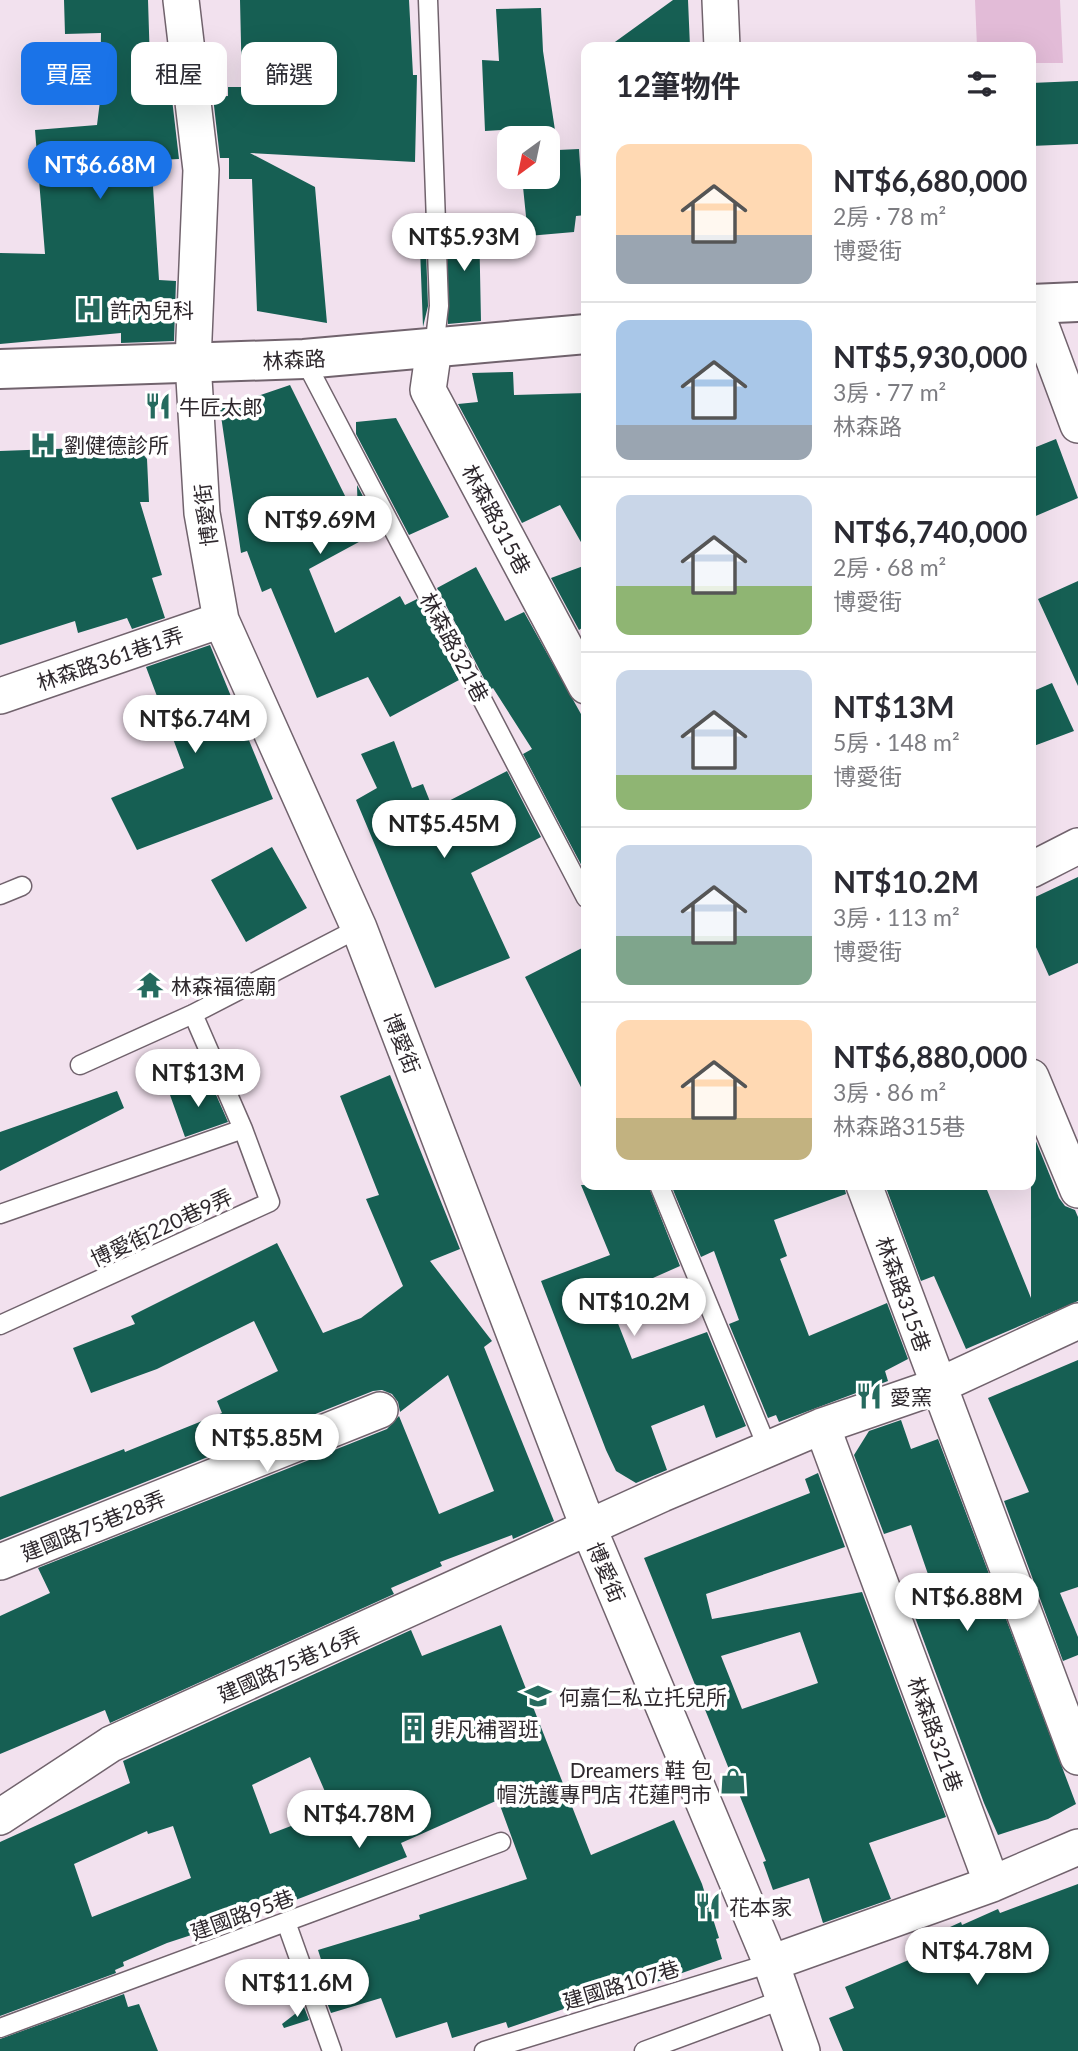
<!DOCTYPE html>
<html lang="zh-TW">
<head>
<meta charset="utf-8">
<style>
  :root { --surface:#fff; --page:#f7f7f7; --text:#2b2b33; --muted:#7c7c81; --line:#e1e1e2; --accent:#1a73e8 }
  body { margin:0; font-family:Lato,"Noto Sans TC",sans-serif; background:var(--page); color:var(--text); height:100vh; display:flex; flex-direction:column; font-size:26px; white-space:nowrap }
  * { box-sizing:border-box; margin:0 }
  p { font-size:23px; color:var(--muted) }
  .icon { flex:none; width:38px; height:38px; fill:none; stroke:currentColor; stroke-width:2; stroke-linecap:round; stroke-linejoin:round }
  .map { position:relative; flex:1; overflow:hidden }
  .details { position:absolute; left:581px; top:42px; width:455px; height:1148px; display:flex; flex-direction:column; background:var(--surface); border-radius:14px; box-shadow:0 7px 28px #0002 }
  .details>* { flex:none }
  .guide { position:absolute; left:21px; top:42px; width:455px; height:63px; display:flex; gap:14px }
  .needle { width:46px; rotate:213deg }
  .buttons { position:absolute; left:497px; top:126px; display:grid; gap:14px }
  .buttons a { display:grid; place-items:center; width:63px; height:63px; border-radius:14px; background:var(--surface); box-shadow:0 7px 28px #0002; font-size:35px }
  .price { position:absolute; translate:-50% -60px; padding:0 16px; border-radius:24px; background:#fff; color:#222; font-size:23px; line-height:46px; filter:drop-shadow(0 2px 4px #0008) }
  .price::after { content:''; position:absolute; left:50%; top:42px; width:21px; height:16px; margin-left:-10px; background:inherit; clip-path:polygon(0 0,100% 0,50% 100%) }
  .price.on { background:var(--accent); color:#fff }
  ul { padding:0; list-style:none }
  li { display:flex; align-items:center; gap:21px; height:175px; padding:0 35px }
  li+li { border-top:2px solid var(--line) }
  li span { display:grid; place-items:center; flex:none; width:196px; height:140px; border-radius:14px; color:#555 }
  li>.icon { margin-inline-start:auto }
  span .icon { width:84px; height:84px; fill:#fffc; stroke-width:1 }
  li b { font-size:30px }
  h2 { display:flex; justify-content:space-between; align-items:center; height:84px; padding:0 35px; font-size:30px }
  .chip { padding:0 24px; border-radius:14px; background:var(--surface); box-shadow:0 7px 28px #0002; font-size:24px; line-height:63px }
  .chip.on { background:var(--accent); color:#fff }
  .map>svg:first-child { display:block }
  .green { fill:#e2bbd7 }
  .building { fill:#165f53; fill-rule:evenodd }
  .lines { fill:none; stroke-linecap:round; stroke-linejoin:round }
  .service-casing { stroke:#71636d; stroke-width:21 }
  .minor-casing { stroke:#71636d; stroke-width:38 }
  .tertiary-casing { stroke:#71636d; stroke-width:42 }
  .service { stroke:#fff; stroke-width:18 }
  .minor { stroke:#fff; stroke-width:35 }
  .tertiary { stroke:#fff; stroke-width:38 }
  .labels { text-anchor:middle; dominant-baseline:central; stroke-width:7; stroke-linejoin:round; paint-order:stroke }
  .poi-label { font-size:21px; fill:#2e282d; stroke:#fff; text-anchor:start }
  .street-label { font-size:21px; fill:#2e282d; stroke:#fff }
</style>
</head>
<body>
<div class="map">
<svg width="1078" height="2051" viewBox="0 0 1078 2051">
  <rect width="100%" height="100%" fill="#f2e1ee"/>
  <path class="green" d="M 975,0 L 1060,0 L 1063,63 L 1031,63 L 1031,47 L 977,47 Z"/>
  <path class="building" d="M 64,0 L 148,0 L 150,64 L 160,64 L 162,99 L 172,99 L 179,159 L 159,160 L 160,170 L 152,171 L 159,280 L 176,281 L 174,341 L 121,343 L 121,333 L 0,344 L 0,253 L 45,254 L 35,130 L 97,125 L 100,101 L 101,33 L 65,34 Z
    M 240,0 L 409,0 L 413,75 L 417,75 L 415,162 L 250,153 L 315,187 L 327,323 L 257,311 L 252,179 L 229,179 L 229,158 L 220,158 L 213,97 L 228,96 L 228,87 L 242,87 Z
    M 673,0 L 688,0 L 690,47 L 608,47 Z
    M 541,8 L 543,51 L 558,150 L 579,149 L 581,180 L 586,180 L 586,215 L 576,216 L 574,232 L 528,236 L 522,177 L 548,177 L 548,138 L 519,138 L 518,129 L 485,131 L 482,60 L 499,61 L 496,9 Z
    M 1078,81 L 1078,144 L 1031,146 L 1031,83 Z
    M 419,222 L 425,222 L 428,306 L 423,327 Z
    M 447,222 L 479,222 L 481,321 L 448,324 Z
    M 513,372 L 514,395 L 586,393 L 586,551 L 560,505 L 522,523 L 458,404 L 478,402 L 472,373 Z
    M 290,385 L 358,522 L 357,485 L 381,530 L 309,569 L 335,633 L 400,596 L 405,605 L 417,599 L 459,680 L 390,717 L 368,677 L 317,698 L 271,588 L 262,592 L 247,551 L 241,553 L 220,409 Z
    M 396,418 L 449,517 L 409,535 L 356,434 L 356,422 Z
    M 1056,439 L 1078,498 L 1031,518 L 1031,449 Z
    M 136,446 L 147,459 L 149,502 L 140,502 L 162,575 L 152,578 L 165,618 L 132,629 L 127,618 L 78,633 L 75,621 L 0,645 L 0,451 Z
    M 586,565 L 586,625 L 579,630 L 551,578 Z
    M 476,567 L 505,621 L 524,612 L 586,723 L 586,874 L 523,754 L 532,749 L 493,688 L 490,690 L 437,588 Z
    M 1078,581 L 1078,686 L 1038,599 Z
    M 210,645 L 273,799 L 137,850 L 111,798 L 184,768 L 146,667 Z
    M 1052,683 L 1074,731 L 1031,747 L 1031,692 Z
    M 394,741 L 412,788 L 423,784 L 433,809 L 507,771 L 541,837 L 471,873 L 510,958 L 435,988 L 356,800 L 377,788 L 361,754 Z
    M 272,847 L 307,908 L 246,942 L 211,880 Z
    M 1078,877 L 1078,963 L 1049,976 L 1031,936 L 1031,899 Z
    M 586,946 L 586,1097 L 525,977 Z
    M 390,1075 L 460,1249 L 430,1261 L 492,1341 L 484,1347 L 554,1521 L 513,1539 L 512,1535 L 440,1562 L 442,1566 L 391,1588 L 394,1594 L 110,1723 L 105,1710 L 0,1754 L 0,1616 L 50,1593 L 38,1568 L 387,1429 L 399,1416 L 439,1514 L 494,1491 L 448,1375 L 400,1412 L 398,1402 L 392,1394 L 382,1390 L 373,1391 L 0,1540 L 0,1497 L 124,1449 L 125,1452 L 222,1413 L 217,1401 L 278,1371 L 254,1321 L 157,1369 L 91,1393 L 73,1348 L 135,1324 L 131,1316 L 277,1243 L 323,1333 L 361,1318 L 403,1286 L 366,1199 L 379,1195 L 340,1096 Z
    M 210,1081 L 228,1122 L 185,1137 L 170,1095 Z
    M 117,1091 L 124,1108 L 0,1171 L 0,1132 Z
    M 1031,1129 L 1059,1198 L 1065,1206 L 1075,1210 L 1078,1217 L 1078,1301 L 966,1349 L 934,1276 L 921,1281 L 885,1185 L 985,1185 L 1031,1298 Z
    M 581,1185 L 648,1185 L 680,1266 L 608,1298 L 632,1359 L 707,1332 L 746,1426 L 716,1438 L 704,1405 L 651,1426 L 667,1470 L 636,1483 L 616,1471 L 606,1450 L 541,1281 L 610,1255 Z
    M 671,1185 L 844,1185 L 846,1194 L 774,1220 L 787,1256 L 780,1259 L 809,1336 L 887,1303 L 908,1359 L 885,1371 L 888,1381 L 779,1422 L 776,1415 L 768,1418 L 729,1324 L 739,1320 L 714,1251 L 701,1257 Z
    M 1078,1360 L 1078,1587 L 1060,1593 L 1078,1637 L 1078,1655 L 1063,1661 L 1004,1501 L 1029,1492 L 988,1398 Z
    M 901,1420 L 911,1449 L 938,1439 L 1076,1804 L 1048,1819 L 998,1835 L 984,1803 L 903,1585 L 930,1580 L 911,1525 L 884,1534 L 854,1455 L 869,1431 Z
    M 818,1473 L 845,1547 L 706,1594 L 712,1619 L 862,1592 L 946,1817 L 869,1843 L 891,1899 L 823,1923 L 809,1878 L 773,1890 L 763,1862 L 766,1861 L 644,1558 L 810,1493 L 805,1479 ZM 800,1632 L 818,1683 L 742,1709 L 721,1656 Z
    M 501,1625 L 591,1855 L 674,1820 L 702,1884 L 719,1938 L 716,1939 L 722,1959 L 585,2007 L 584,2002 L 508,2028 L 506,2022 L 452,2038 L 447,2022 L 396,2038 L 381,1998 L 331,2013 L 323,1993 L 330,1988 L 318,1950 L 420,1919 L 419,1915 L 527,1879 L 498,1800 L 401,1843 L 407,1857 L 280,1906 L 167,1943 L 123,1962 L 124,1966 L 115,1970 L 116,1973 L 0,2016 L 0,1842 L 130,1783 L 123,1761 L 411,1630 L 422,1656 ZM 310,1757 L 333,1810 L 270,1834 L 252,1785 ZM 173,1826 L 191,1878 L 92,1917 L 74,1864 L 147,1831 L 148,1834 Z
    M 1078,1884 L 1078,2051 L 843,2051 L 829,2018 L 854,2008 L 845,1987 L 911,1959 L 906,1947 L 961,1922 L 962,1925 L 998,1909 L 1000,1913 Z
    M 124,1994 L 128,2007 L 139,2004 L 158,2051 L 0,2051 L 0,2039 Z
    M 304,2007 L 309,2020 L 284,2028 L 282,2024 Z"/>
  <g class="lines">
    <g class="service-casing">
      <path id="service" d="M 428,0 L 439,306 L 434,348
        M 304,359 L 586,898
        M 0,895 L 22,886
        M 80,1065 L 193,1014 L 359,928
        M 659,1185 L 768,1449
        M 0,1214 L 243,1129
        M 0,1325 L 270,1202 L 243,1129 L 193,1014
        M 286,1922 L 332,2051
        M 0,2028 L 501,1842
        M 484,2051 L 771,1963
        M 644,2051 L 784,1999"/>
    </g>
    <g class="minor-casing">
      <path id="minor" d="M 181,0 L 201,170 L 193,362 L 202,513 L 221,620 L 359,928 L 589,1529 L 771,1963 L 802,2051
        M 720,0 L 722,47
        M 1033,304 L 1078,425
        M 434,348 L 428,390 L 586,686
        M 0,696 L 221,620
        M 1031,870 L 1078,846
        M 1031,1077 L 1078,1190
        M 864,1185 L 1078,1757
        M 822,1426 L 992,1884
        M 0,1562 L 380,1410
        M 0,1817 L 111,1744 L 662,1494 L 822,1426 L 938,1386 L 1078,1321
        M 771,1963 L 992,1884 L 1078,1847"/>
    </g>
    <g class="tertiary-casing">
      <path id="tertiary" d="M 1031,304 L 1078,302
        M 0,369 L 304,359 L 586,334"/>
    </g>
    <use href="#service" class="service"/>
    <use href="#minor" class="minor"/>
    <use href="#tertiary" class="tertiary"/>
  </g>
  <defs>
    <g id="hospital-bare" transform="scale(2.1)"><path d="M-5-5h3v3.5h4V-5h3V5h-3V1.5h-4V5h-3Z" fill="#256a5e" stroke="#fff" stroke-width="2.5" paint-order="stroke"/></g>
    <g id="restaurant-bare" transform="scale(2.1)"><path d="M-5-6h1v4h1v-4h1v4h1v-4h1v5L-1.5 .5V6h-2V.5L-5-1ZM5-6V6H3V1.5H1.5Q1.5-4 5-6Z" fill="#256a5e" stroke="#fff" stroke-width="2.5" paint-order="stroke"/></g>
    <g id="temple-bare" transform="scale(2.1)"><path d="M0-6L5-2H3V0L6.5 2.5H4V6H1.5V3h-3V6H-4V2.5H-6.5L-3 0V-2H-5Z" fill="#256a5e" stroke="#fff" stroke-width="2.5" paint-order="stroke"/></g>
    <g id="school-bare" transform="scale(2.1)"><path d="M0-5L7-2L0 1L-7-2ZM-4 1L0 2.5L4 1V4Q0 6-4 4Z" fill="#256a5e" stroke="#fff" stroke-width="2.5" paint-order="stroke"/></g>
    <g id="building-bare" transform="scale(2.1)"><path d="M-4-6H4V6H1V3H-1V6H-4ZM-2.5-4.3h1.7v1.8h-1.7ZM.8-4.3h1.7v1.8H.8ZM-2.5-1h1.7V.8h-1.7ZM.8-1h1.7V.8H.8Z" fill="#256a5e" stroke="#fff" stroke-width="2.5" paint-order="stroke"/></g>
    <g id="shop-bare" transform="scale(2.1)"><path d="M-5-2.5h2.3a2.7 3.5 0 0 1 5.4 0H5L5.5 6h-11ZM-1.5-2.5h3a1.5 2.3 0 0 0-3 0Z" fill="#256a5e" stroke="#fff" stroke-width="2.5" paint-order="stroke"/></g>
  </defs>
  <g fill-rule="evenodd">
    <use href="#hospital-bare" x="89" y="309"/>
    <use href="#restaurant-bare" x="158" y="406"/>
    <use href="#hospital-bare" x="43" y="444"/>
    <use href="#temple-bare" x="150" y="985"/>
    <use href="#restaurant-bare" x="869" y="1396"/>
    <use href="#school-bare" x="538" y="1696"/>
    <use href="#building-bare" x="413" y="1728"/>
    <use href="#shop-bare" x="733" y="1781"/>
    <use href="#restaurant-bare" x="708" y="1906"/>
  </g>
  <g class="labels">
    <g class="poi-label">
      <text x="110" y="309">許內兒科</text>
      <text x="179" y="406">牛匠太郎</text>
      <text x="64" y="444">劉健德診所</text>
      <text x="171" y="985">林森福德廟</text>
      <text x="890" y="1396">愛窯</text>
      <text x="559" y="1696">何嘉仁私立托兒所</text>
      <text x="434" y="1728">非凡補習班</text>
      <text x="712" y="1769" text-anchor="end">Dreamers 鞋 包<tspan x="712" dy="24">帽洗護專門店 花蓮門市</tspan></text>
      <text x="729" y="1906">花本家</text>
    </g>
    <g class="street-label">
      <text transform="translate(294 359) rotate(-3)">林森路</text>
      <text transform="translate(205 515) rotate(-97)">博愛街</text>
      <text transform="translate(497 519) rotate(62)">林森路315巷</text>
      <text transform="translate(455 647) rotate(62)">林森路321巷</text>
      <text transform="translate(110 658) rotate(-19)">林森路361巷1弄</text>
      <text transform="translate(403 1043) rotate(69)">博愛街</text>
      <text transform="translate(161 1227) rotate(-25)">博愛街220巷9弄</text>
      <text transform="translate(904 1294) rotate(70)">林森路315巷</text>
      <text transform="translate(93 1525) rotate(-22)">建國路75巷28弄</text>
      <text transform="translate(607 1572) rotate(67)">博愛街</text>
      <text transform="translate(289 1664) rotate(-24)">建國路75巷16弄</text>
      <text transform="translate(936 1734) rotate(70)">林森路321巷</text>
      <text transform="translate(242 1914) rotate(-20)">建國路95巷</text>
      <text transform="translate(621 1984) rotate(-17)">建國路107巷</text>
    </g>
  </g>
</svg>
<div class="buttons">
<a><svg class="needle" viewBox="-14 -14 28 28"><path d="M0-13l5 13h-10z" fill="#e53935"/><path d="M0 13l5-13h-10z" fill="#7c7c81"/></svg></a>
</div>
<b class="price on" style="left:100px;top:201px">NT$6.68M</b>
<b class="price" style="left:464px;top:273px">NT$5.93M</b>
<b class="price" style="left:320px;top:556px">NT$9.69M</b>
<b class="price" style="left:195px;top:755px">NT$6.74M</b>
<b class="price" style="left:444px;top:860px">NT$5.45M</b>
<b class="price" style="left:198px;top:1109px">NT$13M</b>
<b class="price" style="left:634px;top:1338px">NT$10.2M</b>
<b class="price" style="left:267px;top:1474px">NT$5.85M</b>
<b class="price" style="left:967px;top:1633px">NT$6.88M</b>
<b class="price" style="left:359px;top:1850px">NT$4.78M</b>
<b class="price" style="left:977px;top:1987px">NT$4.78M</b>
<b class="price" style="left:297px;top:2019px">NT$11.6M</b>
<div class="guide">
<a class="chip on">買屋</a>
<a class="chip">租屋</a>
<a class="chip">篩選</a>
</div>
<section class="details">
<h2>12筆物件<svg class="icon" aria-label="filters" viewBox="0 0 24 24"><path d="M4 7h16M4 17h16"/><circle cx="9" cy="7" r="2"/><circle cx="15" cy="17" r="2"/></svg></h2>
<ul>
<li><span style="background:linear-gradient(#ffd9b3 65%,#9aa5b1 0)"><svg class="icon" aria-label="home" viewBox="0 0 24 24"><path d="M3 11l9-7 9 7M6 9v11h12V9"/></svg></span><div><b>NT$6,680,000</b><p>2房 · 78 m²</p><p>博愛街</p></div></li>
<li><span style="background:linear-gradient(#a9c7e8 75%,#9aa5b1 0)"><svg class="icon" aria-label="home" viewBox="0 0 24 24"><path d="M3 11l9-7 9 7M6 9v11h12V9"/></svg></span><div><b>NT$5,930,000</b><p>3房 · 77 m²</p><p>林森路</p></div></li>
<li><span style="background:linear-gradient(#c9d6e8 65%,#8fb573 0)"><svg class="icon" aria-label="home" viewBox="0 0 24 24"><path d="M3 11l9-7 9 7M6 9v11h12V9"/></svg></span><div><b>NT$6,740,000</b><p>2房 · 68 m²</p><p>博愛街</p></div></li>
<li><span style="background:linear-gradient(#c9d6e8 75%,#8fb573 0)"><svg class="icon" aria-label="home" viewBox="0 0 24 24"><path d="M3 11l9-7 9 7M6 9v11h12V9"/></svg></span><div><b>NT$13M</b><p>5房 · 148 m²</p><p>博愛街</p></div></li>
<li><span style="background:linear-gradient(#c9d6e8 65%,#7fa58c 0)"><svg class="icon" aria-label="home" viewBox="0 0 24 24"><path d="M3 11l9-7 9 7M6 9v11h12V9"/></svg></span><div><b>NT$10.2M</b><p>3房 · 113 m²</p><p>博愛街</p></div></li>
<li><span style="background:linear-gradient(#ffd9b3 70%,#c2b280 0)"><svg class="icon" aria-label="home" viewBox="0 0 24 24"><path d="M3 11l9-7 9 7M6 9v11h12V9"/></svg></span><div><b>NT$6,880,000</b><p>3房 · 86 m²</p><p>林森路315巷</p></div></li>
</ul>
</section>
</div>
</body>
</html>
